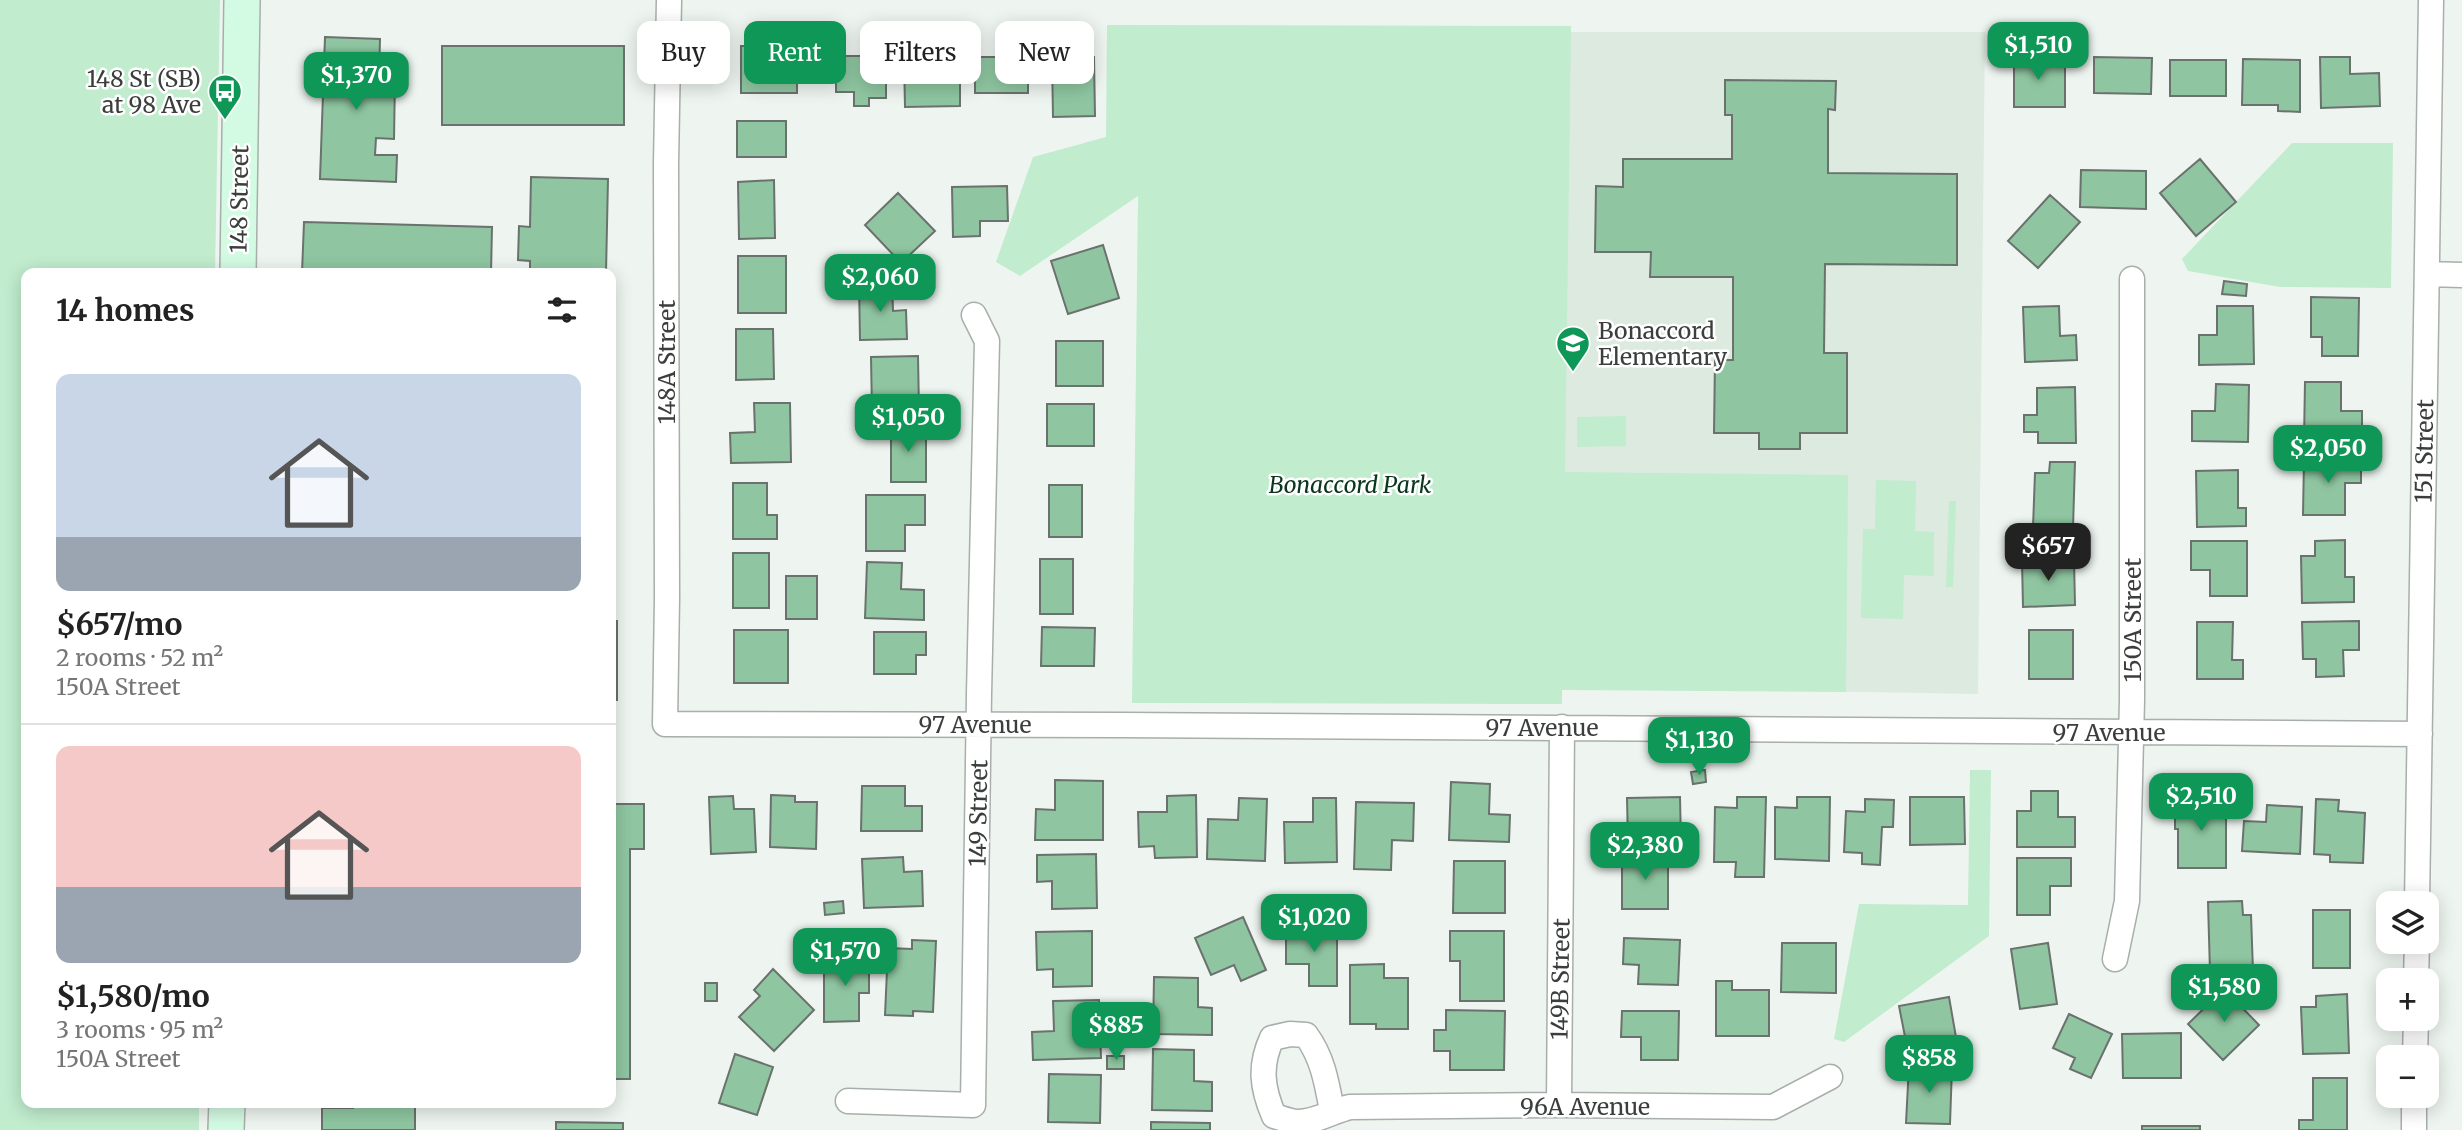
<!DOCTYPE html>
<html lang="en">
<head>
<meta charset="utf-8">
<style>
  :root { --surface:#fff; --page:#f6f6f6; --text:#222; --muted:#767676; --line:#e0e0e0; --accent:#0e9757 }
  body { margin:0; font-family:Merriweather,serif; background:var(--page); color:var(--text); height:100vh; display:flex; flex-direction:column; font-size:26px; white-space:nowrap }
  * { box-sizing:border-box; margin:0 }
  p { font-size:23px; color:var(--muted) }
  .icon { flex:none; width:38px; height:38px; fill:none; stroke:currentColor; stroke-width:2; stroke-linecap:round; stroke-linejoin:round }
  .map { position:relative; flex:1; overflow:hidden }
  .details { position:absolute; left:21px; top:268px; width:595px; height:840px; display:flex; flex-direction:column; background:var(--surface); border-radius:14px; box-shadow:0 4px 18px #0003 }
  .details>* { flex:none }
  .banner { position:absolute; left:637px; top:21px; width:665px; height:63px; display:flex; gap:14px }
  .tools { position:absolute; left:2376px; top:891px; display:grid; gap:14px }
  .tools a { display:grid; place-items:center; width:63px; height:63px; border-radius:14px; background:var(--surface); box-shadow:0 4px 18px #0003; font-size:35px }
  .price { position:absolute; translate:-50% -60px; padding:0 16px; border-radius:14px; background:var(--accent); color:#fff; font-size:23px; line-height:46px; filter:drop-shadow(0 2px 4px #0008) }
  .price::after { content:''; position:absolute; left:50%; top:42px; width:21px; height:16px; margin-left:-10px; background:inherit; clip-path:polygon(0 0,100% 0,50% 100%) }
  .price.active { background:#222; color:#fff }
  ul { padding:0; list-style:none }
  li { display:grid; align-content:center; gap:14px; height:371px; padding:0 35px }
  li+li { border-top:2px solid var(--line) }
  li span { display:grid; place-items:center; height:217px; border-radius:14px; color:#555 }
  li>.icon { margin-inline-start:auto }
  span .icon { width:126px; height:126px; fill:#fffc; stroke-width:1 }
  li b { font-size:30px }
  h2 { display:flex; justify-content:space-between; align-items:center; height:84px; padding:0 35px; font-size:30px }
  .chip { padding:0 24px; border-radius:14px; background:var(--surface); box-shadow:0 4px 18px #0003; font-size:24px; line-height:63px }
  .chip.active { background:var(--accent); color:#fff }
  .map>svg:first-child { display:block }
  .built { fill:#dceae0 }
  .green { fill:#c1ecce }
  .building { fill:#8fc6a1; stroke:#6b716d; stroke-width:2 }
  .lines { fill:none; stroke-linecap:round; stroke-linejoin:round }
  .street-casing { stroke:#a8aea9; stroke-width:27 }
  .secondary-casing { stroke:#a8aea9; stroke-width:38 }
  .street { stroke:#fff; stroke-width:24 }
  .secondary { stroke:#d3fae3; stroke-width:35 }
  .labels { text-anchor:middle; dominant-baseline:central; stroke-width:5; stroke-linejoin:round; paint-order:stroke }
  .poi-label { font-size:23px; fill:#3b3e3c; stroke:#fff; text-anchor:end }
  .street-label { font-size:23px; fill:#3b3e3c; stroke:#fff }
  .park-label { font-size:23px; font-style:italic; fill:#09361d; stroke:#fff }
</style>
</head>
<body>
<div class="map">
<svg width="2462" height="1130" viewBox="0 0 2462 1130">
  <rect width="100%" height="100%" fill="#eef5f0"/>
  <path class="built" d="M 1165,32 L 1985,32 L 1978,694 L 1165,680 Z"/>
  <path class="green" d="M 0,0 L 220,0 L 215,273 L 26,273 L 26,1102 L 199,1103 L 199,1130 L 0,1130 Z
    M 1107,25 L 1571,26 L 1565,472 L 1848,475 L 1846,692 L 1562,690 L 1562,704 L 1132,703 L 1138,196 L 1020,276 L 996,262 L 1033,157 L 1106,137 Z
    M 2292,143 L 2393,143 L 2391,288 L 2280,287 L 2188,271 L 2182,259 Z
    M 1626,416 L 1626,446 L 1577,447 L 1577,417 Z
    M 1876,480 L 1916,481 L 1915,531 L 1934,532 L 1934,576 L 1904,575 L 1903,619 L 1861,618 L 1863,529 L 1875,529 Z
    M 1949,501 L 1956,501 L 1953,587 L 1946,587 Z
    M 1970,770 L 1991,770 L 1989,936 L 1844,1042 L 1834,1039 L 1859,904 L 1968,905 Z"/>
  <path class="building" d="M 325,37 L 380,39 L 379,77 L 395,78 L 394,139 L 376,138 L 375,155 L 397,155 L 396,182 L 320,179 Z
    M 442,46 L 624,46 L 624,125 L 442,125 Z
    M 741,46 L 797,46 L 797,93 L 741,93 Z
    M 2014,54 L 2043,54 L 2043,64 L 2065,64 L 2065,107 L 2014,107 Z
    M 836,56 L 886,56 L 886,98 L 869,98 L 869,106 L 854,106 L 854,92 L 836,92 Z
    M 975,57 L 1028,57 L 1028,93 L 975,93 Z
    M 1094,57 L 1095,116 L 1053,117 L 1052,58 Z
    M 2094,57 L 2152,58 L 2151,94 L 2094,93 Z
    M 2320,57 L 2350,57 L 2350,74 L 2379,73 L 2380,106 L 2321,108 Z
    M 960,58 L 960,106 L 905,107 L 904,59 Z
    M 2243,59 L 2300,60 L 2300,112 L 2278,111 L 2278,105 L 2242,105 Z
    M 2170,60 L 2226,60 L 2226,96 L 2170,96 Z
    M 1725,80 L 1836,81 L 1835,110 L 1828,109 L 1828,173 L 1957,174 L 1957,265 L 1825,264 L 1824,353 L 1847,353 L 1847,433 L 1800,433 L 1800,449 L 1759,449 L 1759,433 L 1714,433 L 1715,360 L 1733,360 L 1733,277 L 1650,277 L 1651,252 L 1595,252 L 1596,186 L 1623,187 L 1623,159 L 1732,159 L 1732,115 L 1725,115 Z
    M 737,121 L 786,121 L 786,157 L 737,157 Z
    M 2200,159 L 2236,202 L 2196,236 L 2160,193 Z
    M 2081,170 L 2146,171 L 2146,209 L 2080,207 Z
    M 531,177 L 608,179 L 606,273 L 530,273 L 530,261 L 518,260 L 519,226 L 530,227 Z
    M 774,180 L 775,238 L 739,239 L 738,182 Z
    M 1007,186 L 1008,221 L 980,221 L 980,236 L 953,237 L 952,187 Z
    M 898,193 L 935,231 L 901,263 L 865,225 Z
    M 2050,195 L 2080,222 L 2038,268 L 2008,241 Z
    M 304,222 L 492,227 L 491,273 L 302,273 Z
    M 1103,245 L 1119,298 L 1068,314 L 1051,261 Z
    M 738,256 L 786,256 L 786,313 L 738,313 Z
    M 2224,281 L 2247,284 L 2246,296 L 2222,294 Z
    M 859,283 L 892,283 L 893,311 L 906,310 L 907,339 L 860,340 Z
    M 2311,297 L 2359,298 L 2358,356 L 2322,356 L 2322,337 L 2311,337 Z
    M 2059,306 L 2060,336 L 2076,335 L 2077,360 L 2025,362 L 2023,307 Z
    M 2217,306 L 2253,306 L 2254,364 L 2199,365 L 2199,335 L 2217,335 Z
    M 736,329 L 773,329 L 774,379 L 736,380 Z
    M 1056,341 L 1103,341 L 1103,386 L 1056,386 Z
    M 918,356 L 919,411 L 872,412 L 871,357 Z
    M 2305,382 L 2341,382 L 2341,411 L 2362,411 L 2362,441 L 2304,440 Z
    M 2216,384 L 2249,385 L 2248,442 L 2192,441 L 2192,411 L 2215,411 Z
    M 2075,387 L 2076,443 L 2038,443 L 2038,432 L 2024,432 L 2024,415 L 2037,415 L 2037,388 Z
    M 754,403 L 790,403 L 791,462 L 731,463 L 730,433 L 755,432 Z
    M 1047,404 L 1094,404 L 1094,446 L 1047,446 Z
    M 891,425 L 926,425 L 926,482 L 891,482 Z
    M 2304,459 L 2361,460 L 2361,483 L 2345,483 L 2345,515 L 2303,515 Z
    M 2050,462 L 2075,462 L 2073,528 L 2033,527 L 2035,473 L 2049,473 Z
    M 2238,470 L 2238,508 L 2246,508 L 2246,526 L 2197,527 L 2196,471 Z
    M 733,483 L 767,483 L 767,515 L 777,515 L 777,539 L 733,539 Z
    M 1049,485 L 1082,485 L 1082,537 L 1049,537 Z
    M 866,495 L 925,495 L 925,525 L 905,525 L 905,551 L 866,551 Z
    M 2345,540 L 2345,577 L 2354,577 L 2354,602 L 2302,603 L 2301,556 L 2315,556 L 2315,541 Z
    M 2191,541 L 2247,541 L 2247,596 L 2210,596 L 2210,570 L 2191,570 Z
    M 733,553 L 769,553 L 769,608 L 733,608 Z
    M 1040,559 L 1073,559 L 1073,614 L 1040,614 Z
    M 2022,560 L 2074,560 L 2075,605 L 2023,607 Z
    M 867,562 L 902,563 L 901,589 L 924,590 L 924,620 L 865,618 Z
    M 786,576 L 817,576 L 817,619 L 786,619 Z
    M 611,621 L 617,621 L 617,700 L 611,700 Z
    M 2359,621 L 2359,650 L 2343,650 L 2344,676 L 2316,677 L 2316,659 L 2303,659 L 2302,622 Z
    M 2197,622 L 2233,622 L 2232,660 L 2243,660 L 2243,679 L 2197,679 Z
    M 1042,627 L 1095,628 L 1094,666 L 1041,666 Z
    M 734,630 L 788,630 L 788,683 L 734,683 Z
    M 2029,630 L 2073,630 L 2073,679 L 2029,679 Z
    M 874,632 L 926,632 L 926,655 L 916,655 L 916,674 L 874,674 Z
    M 1705,770 L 1706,782 L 1693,784 L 1691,772 Z
    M 1055,780 L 1103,781 L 1103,840 L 1035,840 L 1036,809 L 1055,810 Z
    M 1451,782 L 1490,784 L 1489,814 L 1510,815 L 1509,842 L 1449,840 Z
    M 862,786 L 905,786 L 905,806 L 922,806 L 922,831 L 861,831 Z
    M 2031,791 L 2058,791 L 2058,817 L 2075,817 L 2075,847 L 2017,847 L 2017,811 L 2031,811 Z
    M 771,795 L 795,796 L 795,802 L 817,802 L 816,849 L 770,847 Z
    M 1196,795 L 1197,857 L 1155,858 L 1154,846 L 1139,847 L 1138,812 L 1167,812 L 1167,796 Z
    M 733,796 L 734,809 L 754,809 L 756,852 L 711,854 L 709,797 Z
    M 1680,797 L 1681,842 L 1628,843 L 1627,798 Z
    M 1737,797 L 1766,797 L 1764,877 L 1735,877 L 1736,862 L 1714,862 L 1715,807 L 1737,808 Z
    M 1797,797 L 1830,797 L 1829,861 L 1775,859 L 1775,807 L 1797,808 Z
    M 1910,797 L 1964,797 L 1965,844 L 1910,845 Z
    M 1239,798 L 1267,799 L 1265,861 L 1207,859 L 1208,819 L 1238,820 Z
    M 1313,798 L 1336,798 L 1337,862 L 1285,863 L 1284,822 L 1313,822 Z
    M 2175,798 L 2226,799 L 2226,868 L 2178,868 L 2178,829 L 2175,829 Z
    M 1865,799 L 1894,800 L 1893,827 L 1882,827 L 1880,865 L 1862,864 L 1862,853 L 1844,852 L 1846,811 L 1865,812 Z
    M 2316,799 L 2339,800 L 2338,811 L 2365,813 L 2363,863 L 2330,862 L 2330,855 L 2314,854 Z
    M 1356,802 L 1414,803 L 1413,841 L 1392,840 L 1391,870 L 1354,869 Z
    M 611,804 L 644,804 L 644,849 L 630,849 L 630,1079 L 611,1079 Z
    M 2267,805 L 2302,807 L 2300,854 L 2242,851 L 2244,821 L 2266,822 Z
    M 1096,854 L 1097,908 L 1052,909 L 1052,881 L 1037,882 L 1037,855 Z
    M 1622,854 L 1668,855 L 1668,909 L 1622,909 Z
    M 903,857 L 904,872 L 922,871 L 923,906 L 864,908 L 862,859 Z
    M 2017,858 L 2071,858 L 2071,886 L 2050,886 L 2050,915 L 2017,915 Z
    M 1454,861 L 1505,861 L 1505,913 L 1453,913 Z
    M 843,901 L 844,913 L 825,915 L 824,903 Z
    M 2242,901 L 2243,915 L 2251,915 L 2253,971 L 2210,972 L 2208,902 Z
    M 2313,910 L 2350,910 L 2350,968 L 2313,968 Z
    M 1243,917 L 1266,970 L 1241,981 L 1234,965 L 1211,975 L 1195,938 Z
    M 1286,929 L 1337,929 L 1337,986 L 1309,986 L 1309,964 L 1286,964 Z
    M 1092,931 L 1092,986 L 1053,987 L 1053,969 L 1037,970 L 1036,932 Z
    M 1450,931 L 1504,931 L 1504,1001 L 1460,1001 L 1460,961 L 1450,961 Z
    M 1624,938 L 1680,940 L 1678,985 L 1638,984 L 1639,965 L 1623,964 Z
    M 912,940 L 936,941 L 933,1012 L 913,1011 L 913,1016 L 885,1015 L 888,948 L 912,949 Z
    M 1782,943 L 1836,943 L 1836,993 L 1781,992 Z
    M 2048,943 L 2057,1004 L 2020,1009 L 2011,949 Z
    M 824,958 L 869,958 L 869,993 L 859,993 L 859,1021 L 824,1022 Z
    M 1384,964 L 1384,978 L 1408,978 L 1408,1029 L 1376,1029 L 1376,1024 L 1350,1024 L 1350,965 Z
    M 773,969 L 814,1010 L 774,1051 L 739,1017 L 760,996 L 754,990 Z
    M 1154,977 L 1198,978 L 1198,1007 L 1212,1008 L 1212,1035 L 1153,1034 Z
    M 1716,981 L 1732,981 L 1732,990 L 1769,990 L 1769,1036 L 1716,1036 Z
    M 705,983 L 717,983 L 717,1001 L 705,1001 Z
    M 2224,989 L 2259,1025 L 2223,1060 L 2188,1024 Z
    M 2347,994 L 2349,1053 L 2303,1054 L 2301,1007 L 2316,1007 L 2316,996 Z
    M 1949,997 L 1957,1043 L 1908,1052 L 1899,1006 Z
    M 1099,1000 L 1101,1058 L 1033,1060 L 1032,1032 L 1054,1031 L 1053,1001 Z
    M 1446,1010 L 1505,1011 L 1504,1070 L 1450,1070 L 1450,1051 L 1434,1051 L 1434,1030 L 1446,1030 Z
    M 1622,1011 L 1679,1011 L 1678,1060 L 1641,1060 L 1641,1037 L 1621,1037 Z
    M 2069,1014 L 2112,1034 L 2091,1078 L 2070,1069 L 2075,1058 L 2053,1048 Z
    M 2181,1033 L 2181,1078 L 2123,1078 L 2122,1034 Z
    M 1153,1049 L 1194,1050 L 1194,1081 L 1212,1082 L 1212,1111 L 1152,1110 Z
    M 735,1054 L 773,1067 L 757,1115 L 719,1103 Z
    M 1107,1056 L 1124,1056 L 1124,1069 L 1107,1069 Z
    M 1909,1065 L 1952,1067 L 1950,1124 L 1906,1123 Z
    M 1049,1074 L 1101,1075 L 1100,1123 L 1048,1122 Z
    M 2313,1078 L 2347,1078 L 2347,1130 L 2299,1130 L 2299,1120 L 2313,1120 Z
    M 353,1102 L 415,1102 L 415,1130 L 322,1130 L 322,1108 L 353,1108 Z
    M 556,1122 L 623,1123 L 623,1130 L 556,1130 Z
    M 1151,1122 L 1210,1123 L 1210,1130 L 1151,1130 Z
    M 2142,1126 L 2200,1126 L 2200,1130 L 2142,1130 Z"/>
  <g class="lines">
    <g class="street-casing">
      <path id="street" d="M 669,0 L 666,164 L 667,598 L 665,724 L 1121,725 L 2420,734
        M 2427,274 L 2462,275
        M 2417,903 L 2431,0
        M 2115,959 L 2127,901 L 2132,700 L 2132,279
        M 2416,980 L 2417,942
        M 2415,1057 L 2416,1018
        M 848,1101 L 973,1105 L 979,694 L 987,341 L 974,315
        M 1559,1105 L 1562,727
        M 1332,1111 C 1327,1084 1323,1058 1306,1035 L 1290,1034 L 1272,1038 C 1259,1066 1262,1088 1274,1116 C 1281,1118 1289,1121 1296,1122 C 1314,1123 1333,1111 1350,1107 L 1559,1105 L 1773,1107 L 1830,1077
        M 2414,1130 L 2414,1096"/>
    </g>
    <g class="secondary-casing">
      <path id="secondary" d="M 238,273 L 242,0
        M 226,1130 L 227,1102"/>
    </g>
    <use href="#street" class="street"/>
    <use href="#secondary" class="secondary"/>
  </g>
  <defs>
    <g id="bus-pin" transform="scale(1.75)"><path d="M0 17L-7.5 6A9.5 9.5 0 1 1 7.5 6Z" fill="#0e9757" stroke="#fff"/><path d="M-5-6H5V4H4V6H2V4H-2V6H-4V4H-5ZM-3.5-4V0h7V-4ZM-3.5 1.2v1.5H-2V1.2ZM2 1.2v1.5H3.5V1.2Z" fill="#fff"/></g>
    <g id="school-pin" transform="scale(1.75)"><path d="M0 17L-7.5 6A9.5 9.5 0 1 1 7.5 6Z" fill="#0e9757" stroke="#fff"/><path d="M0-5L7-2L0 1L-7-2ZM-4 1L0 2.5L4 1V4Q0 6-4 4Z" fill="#fff"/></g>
  </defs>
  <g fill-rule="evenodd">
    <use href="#bus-pin" x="225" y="91"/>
    <use href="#school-pin" x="1573" y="343"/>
  </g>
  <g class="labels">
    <g class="poi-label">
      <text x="201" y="78">148 St (SB)<tspan x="201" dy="26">at 98 Ave</tspan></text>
      <text x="1598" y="330" text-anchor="start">Bonaccord<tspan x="1598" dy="26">Elementary</tspan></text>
    </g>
    <g class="street-label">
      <text transform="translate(239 199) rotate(-89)">148 Street</text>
      <text transform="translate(666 362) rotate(-90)">148A Street</text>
      <text transform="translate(2424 451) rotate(-89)">151 Street</text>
      <text transform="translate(2132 620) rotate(-90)">150A Street</text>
      <text x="975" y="724">97 Avenue</text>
      <text x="1542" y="727">97 Avenue</text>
      <text x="2109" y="732">97 Avenue</text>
      <text transform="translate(978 813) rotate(-89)">149 Street</text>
      <text transform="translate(1560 979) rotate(-89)">149B Street</text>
      <text x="1585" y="1106">96A Avenue</text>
    </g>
    <g class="park-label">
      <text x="1350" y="484">Bonaccord Park</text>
    </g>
  </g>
</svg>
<div class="tools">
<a><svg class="icon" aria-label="layers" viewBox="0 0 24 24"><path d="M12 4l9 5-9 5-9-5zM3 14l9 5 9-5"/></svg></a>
<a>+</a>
<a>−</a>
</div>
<b class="price" style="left:2038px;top:82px">$1,510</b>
<b class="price" style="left:356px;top:112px">$1,370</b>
<b class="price" style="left:880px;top:314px">$2,060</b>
<b class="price" style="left:908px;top:454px">$1,050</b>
<b class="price" style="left:2328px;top:485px">$2,050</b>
<b class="price active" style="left:2048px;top:583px">$657</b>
<b class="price" style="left:1699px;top:777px">$1,130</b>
<b class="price" style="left:2201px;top:833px">$2,510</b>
<b class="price" style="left:1645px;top:882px">$2,380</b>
<b class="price" style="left:1314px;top:954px">$1,020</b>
<b class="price" style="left:845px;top:988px">$1,570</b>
<b class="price" style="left:2224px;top:1024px">$1,580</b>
<b class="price" style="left:1116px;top:1062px">$885</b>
<b class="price" style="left:1929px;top:1095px">$858</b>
<div class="banner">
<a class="chip">Buy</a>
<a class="chip active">Rent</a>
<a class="chip">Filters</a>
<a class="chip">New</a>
</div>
<section class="details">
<h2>14 homes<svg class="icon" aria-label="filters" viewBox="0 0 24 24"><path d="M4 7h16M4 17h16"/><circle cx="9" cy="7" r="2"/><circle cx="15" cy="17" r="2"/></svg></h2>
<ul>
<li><span style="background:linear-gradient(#c9d6e8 75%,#9aa5b1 0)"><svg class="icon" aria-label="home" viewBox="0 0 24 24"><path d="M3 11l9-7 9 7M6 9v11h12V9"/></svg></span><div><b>$657/mo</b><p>2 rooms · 52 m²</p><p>150A Street</p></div></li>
<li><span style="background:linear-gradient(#f6c9c9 65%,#9aa5b1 0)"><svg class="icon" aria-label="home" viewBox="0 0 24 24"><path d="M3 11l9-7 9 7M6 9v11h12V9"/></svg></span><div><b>$1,580/mo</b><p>3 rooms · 95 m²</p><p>150A Street</p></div></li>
</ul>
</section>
</div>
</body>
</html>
